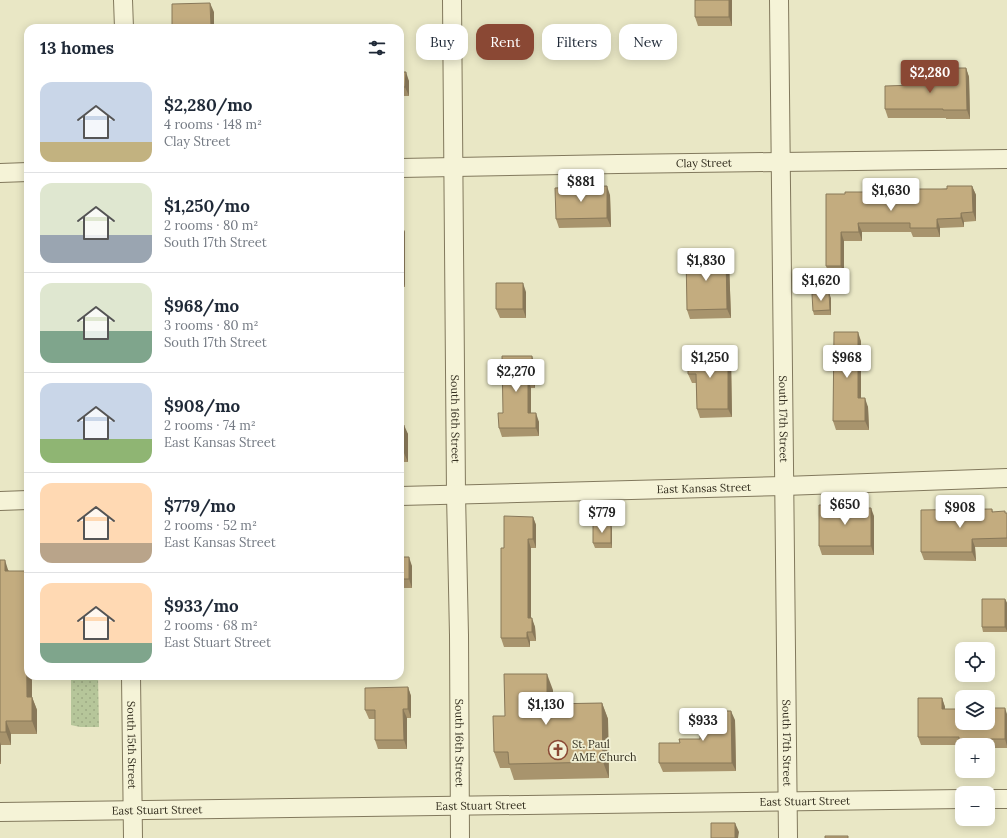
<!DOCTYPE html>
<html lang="en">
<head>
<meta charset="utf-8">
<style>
  :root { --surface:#fff; --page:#f6f6f7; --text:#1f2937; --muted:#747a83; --line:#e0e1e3; --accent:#8a4834 }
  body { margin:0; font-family:Lora,serif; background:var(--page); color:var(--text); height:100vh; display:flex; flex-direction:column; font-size:15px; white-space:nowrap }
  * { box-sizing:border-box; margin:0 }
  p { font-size:13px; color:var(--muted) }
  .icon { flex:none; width:22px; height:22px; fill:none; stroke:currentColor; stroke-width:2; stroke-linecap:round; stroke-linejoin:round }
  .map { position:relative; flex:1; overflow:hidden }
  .sheet { position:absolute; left:24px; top:24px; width:380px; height:656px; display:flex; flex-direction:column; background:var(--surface); border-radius:12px; box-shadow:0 2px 10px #0003 }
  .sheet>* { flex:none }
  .hud { position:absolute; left:416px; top:24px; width:380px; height:36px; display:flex; gap:8px }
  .fabs { position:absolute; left:955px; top:642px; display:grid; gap:8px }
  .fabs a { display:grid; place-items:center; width:40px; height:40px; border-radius:8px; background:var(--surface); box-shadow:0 2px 10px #0003; font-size:20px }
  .price { position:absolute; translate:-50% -34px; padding:0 9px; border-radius:4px; background:#fff; color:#222; font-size:13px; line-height:26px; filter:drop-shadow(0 1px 2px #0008) }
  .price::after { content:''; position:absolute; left:50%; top:24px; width:12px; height:9px; margin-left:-6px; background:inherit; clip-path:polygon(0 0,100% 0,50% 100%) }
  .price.current { background:var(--accent); color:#fff }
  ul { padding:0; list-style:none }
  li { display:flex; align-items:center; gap:12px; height:100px; padding:0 16px }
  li+li { border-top:1px solid var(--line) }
  li span { display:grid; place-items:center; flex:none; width:112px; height:80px; border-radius:12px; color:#555 }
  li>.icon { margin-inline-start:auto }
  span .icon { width:48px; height:48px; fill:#fffc; stroke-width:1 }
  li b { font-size:17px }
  h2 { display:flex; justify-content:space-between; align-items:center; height:48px; padding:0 16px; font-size:17px }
  .chip { padding:0 14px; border-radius:12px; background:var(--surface); box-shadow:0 2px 10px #0003; font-size:14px; line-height:36px }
  .chip.current { background:var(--accent); color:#fff }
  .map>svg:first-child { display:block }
  .grass { fill:url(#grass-dots) }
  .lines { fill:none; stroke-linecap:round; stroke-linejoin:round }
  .minor-casing { stroke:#82795d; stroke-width:20 }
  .minor { stroke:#f5f3d7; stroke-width:18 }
  .wall { fill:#a8946d }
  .shaded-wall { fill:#887859 }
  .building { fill:#c3ac7f; stroke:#887859 }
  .labels { text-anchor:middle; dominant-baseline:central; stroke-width:3.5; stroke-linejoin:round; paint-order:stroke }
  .street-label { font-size:11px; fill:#332e1f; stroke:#f1f0d4 }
  .poi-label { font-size:11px; fill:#332e1f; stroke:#f1f0d4; text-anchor:start }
</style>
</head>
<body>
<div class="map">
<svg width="1007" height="838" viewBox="0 0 1007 838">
  <defs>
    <pattern id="grass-dots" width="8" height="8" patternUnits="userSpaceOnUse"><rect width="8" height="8" fill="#b6c69a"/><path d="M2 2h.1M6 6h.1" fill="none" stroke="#9daa84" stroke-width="1.8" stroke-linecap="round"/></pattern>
  </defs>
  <rect width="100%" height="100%" fill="#e9e7c5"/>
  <path class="grass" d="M 71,676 L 98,676 L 99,727 L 80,727 L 71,725 Z"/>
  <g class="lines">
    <g class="minor-casing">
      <g id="minor">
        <path d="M 123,0 L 124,28"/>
        <path id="s1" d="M 452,0 L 456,494 L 459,635 L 460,838"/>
        <path id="s2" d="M 779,0 L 788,838"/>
        <path id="s3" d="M 400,168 L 618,164 L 1007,159"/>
        <path d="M 0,173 L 28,172"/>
        <path id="s4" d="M 400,496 L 784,486 L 1007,478"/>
        <path d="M 0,501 L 28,500"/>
        <path id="s5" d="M 131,676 L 133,838"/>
        <path d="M 988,799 L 1007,799"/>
        <path id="s6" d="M 0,812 L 962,799"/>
      </g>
    </g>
    <use href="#minor" class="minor"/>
  </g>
  <path class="wall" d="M 695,0 L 732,0 L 732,26 L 698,26 L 695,17 Z
    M 966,68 L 969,77 L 970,119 L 946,119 L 946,118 L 888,118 L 885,109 L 916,85 L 951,80 Z
    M 400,72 L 409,81 L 409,96 L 400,96 Z
    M 972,186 L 976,195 L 976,221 L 964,222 L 964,227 L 940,228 L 940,237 L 913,237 L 911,232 L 862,232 L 862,241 L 844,241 L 844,274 L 829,274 L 826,266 L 845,194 L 910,192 Z
    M 610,195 L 611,227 L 559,228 L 556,219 Z
    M 400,223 L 405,232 L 405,287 L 404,287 L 404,317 L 400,317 Z
    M 726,254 L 729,262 L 731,318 L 690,319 L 687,310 Z
    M 526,292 L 526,318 L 500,318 L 496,309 Z
    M 831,298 L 831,315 L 814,315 L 813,311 Z
    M 861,341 L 861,398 L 868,407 L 869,430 L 836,430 L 833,421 Z
    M 728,351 L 731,359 L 732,417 L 700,418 L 697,409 L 696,383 L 692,383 L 688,374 Z
    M 535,365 L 535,388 L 531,388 L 531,413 L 539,422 L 539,436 L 502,437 L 499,428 L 503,413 Z
    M 400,425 L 408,434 L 408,462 L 400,462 Z
    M 843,508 L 874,516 L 874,555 L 822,555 L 819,546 Z
    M 992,509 L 993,512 L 1007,513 L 1007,547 L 975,547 L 976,561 L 924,560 L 921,552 Z
    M 533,517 L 536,525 L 536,548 L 531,548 L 531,618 L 535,627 L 536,641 L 530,641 L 530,647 L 504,647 L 501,638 L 504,548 Z
    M 612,529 L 612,548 L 595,548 L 593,543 Z
    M 400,557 L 412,566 L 412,588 L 400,588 Z
    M 0,560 L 9,571 L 28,571 L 28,676 L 32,697 L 37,710 L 37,734 L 11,734 L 11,745 L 1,745 L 1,764 L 0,764 Z
    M 1005,599 L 1007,603 L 1007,632 L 983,632 L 982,627 Z
    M 408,687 L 411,696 L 411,718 L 407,718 L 407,749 L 378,749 L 375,740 L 375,719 L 369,719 L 365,710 Z
    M 553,690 L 553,704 L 602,703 L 608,719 L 609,778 L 514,780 L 510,768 L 500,768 L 494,752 L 505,716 Z
    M 942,698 L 945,707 L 945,709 L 1007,714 L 1007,748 L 988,748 L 988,745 L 962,745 L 962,748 L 961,745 L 921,745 L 918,737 Z
    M 735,720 L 736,771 L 663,772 L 659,763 L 680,743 L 700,739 Z"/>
  <path class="shaded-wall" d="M 729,0 L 732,0 L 732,26 L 729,17 Z
    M 210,3 L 214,12 L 214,28 L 211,28 Z
    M 966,68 L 969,77 L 970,119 L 967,110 Z
    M 406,72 L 409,81 L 409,96 L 405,87 Z
    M 607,186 L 610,195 L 611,227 L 607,218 Z
    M 972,186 L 976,195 L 976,221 L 973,212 Z
    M 961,213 L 964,222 L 964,227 L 961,218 Z
    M 937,219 L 940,228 L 940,237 L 937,228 Z
    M 401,223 L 405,232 L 405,287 L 402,278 Z
    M 858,223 L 862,232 L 862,241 L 859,232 Z
    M 841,232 L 844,241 L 844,274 L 841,266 Z
    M 726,254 L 729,262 L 731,318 L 727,309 Z
    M 401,278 L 404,287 L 404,317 L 401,308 Z
    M 523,283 L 526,292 L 526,318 L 523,309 Z
    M 829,293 L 831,298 L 831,315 L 830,310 Z
    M 858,332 L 861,341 L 861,407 L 858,398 Z
    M 728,351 L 731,359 L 732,417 L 728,409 Z
    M 532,356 L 535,365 L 535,388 L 532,379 Z
    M 528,379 L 531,388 L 531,422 L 528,413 Z
    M 865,398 L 868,407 L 869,430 L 865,421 Z
    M 536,413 L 539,422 L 539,436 L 536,428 Z
    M 404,425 L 408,434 L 408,462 L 404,453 Z
    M 871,508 L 874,516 L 874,555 L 871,546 Z
    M 533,517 L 536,525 L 536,548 L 533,539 Z
    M 611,524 L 612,529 L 612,548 L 611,543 Z
    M 528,539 L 531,548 L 531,627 L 528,618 Z
    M 972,539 L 975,547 L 976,561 L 972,552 Z
    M 409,557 L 412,566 L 412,588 L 409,579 Z
    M 5,560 L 9,573 L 5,571 Z
    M 26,594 L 28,598 L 28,676 L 32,676 L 32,710 L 27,697 Z
    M 1005,599 L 1007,603 L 1007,631 L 1005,627 Z
    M 532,618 L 535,627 L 536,641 L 532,632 Z
    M 527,632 L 530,641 L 530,647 L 527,638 Z
    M 547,674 L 553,690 L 553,720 L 547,704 Z
    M 408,687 L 411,696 L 411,718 L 408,709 Z
    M 32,697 L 37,710 L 37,734 L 32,721 Z
    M 942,698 L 945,707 L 945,718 L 942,709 Z
    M 602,703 L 608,719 L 609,778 L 603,762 Z
    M 1005,708 L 1007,714 L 1007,746 L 1005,739 Z
    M 403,709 L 407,718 L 407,749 L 404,740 Z
    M 731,711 L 735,720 L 736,771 L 732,763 Z
    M 6,721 L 11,734 L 11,745 L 6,732 Z
    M 0,742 L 1,745 L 1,764 L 0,761 Z
    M 735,823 L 739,832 L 738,838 L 735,838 Z"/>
  <path class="building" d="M 695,0 L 729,0 L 729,17 L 695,17 Z
    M 210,3 L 211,28 L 172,28 L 172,4 Z
    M 951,68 L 966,68 L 967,110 L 943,110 L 943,109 L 885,109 L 885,86 L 916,85 L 916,80 L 951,80 Z
    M 400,72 L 406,72 L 405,87 L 400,87 Z
    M 607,186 L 607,218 L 556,219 L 555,188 Z
    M 947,186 L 972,186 L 973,212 L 961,213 L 961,218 L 937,219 L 937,228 L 910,228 L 910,223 L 858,223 L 859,232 L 841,232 L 841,266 L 826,266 L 826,194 L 845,194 L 845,192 L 910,192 L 910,189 L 947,189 Z
    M 400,223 L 401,223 L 402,278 L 401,278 L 401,308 L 400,308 Z
    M 686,254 L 726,254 L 727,309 L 687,310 Z
    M 496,283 L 523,283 L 523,309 L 496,309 Z
    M 829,293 L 830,310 L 813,311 L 812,294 Z
    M 834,332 L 858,332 L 858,398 L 865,398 L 865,421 L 833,421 Z
    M 728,351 L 728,409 L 697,409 L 696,374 L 688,374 L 688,352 Z
    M 502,356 L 532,356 L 532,379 L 528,379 L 528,413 L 536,413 L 536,428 L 499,428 L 498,413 L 503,413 Z
    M 400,425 L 404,425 L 404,453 L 400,453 Z
    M 819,505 L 842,505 L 842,508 L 871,508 L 871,546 L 819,546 Z
    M 992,509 L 992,512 L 1005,511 L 1005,513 L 1007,513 L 1007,538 L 972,539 L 972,552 L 921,552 L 921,510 Z
    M 504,516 L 533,517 L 533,539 L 528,539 L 528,618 L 532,618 L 532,632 L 527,632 L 527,638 L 501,638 L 501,548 L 504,548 Z
    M 593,524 L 611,524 L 611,543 L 593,543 Z
    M 400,557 L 409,557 L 409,579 L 400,579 Z
    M 0,560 L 5,560 L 5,571 L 28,571 L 28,593 L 26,594 L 27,697 L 32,697 L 32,721 L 6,721 L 6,732 L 0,732 Z
    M 982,599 L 1005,599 L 1005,627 L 982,627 Z
    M 504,674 L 547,674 L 547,704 L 602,703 L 603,762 L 509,764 L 508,752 L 494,752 L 493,716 L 505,716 Z
    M 408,687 L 408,709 L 403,709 L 404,740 L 375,740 L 375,710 L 365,710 L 365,688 Z
    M 918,698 L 942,698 L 942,709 L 962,709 L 962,723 L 988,723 L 988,708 L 1005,708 L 1005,739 L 959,739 L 959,737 L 918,737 Z
    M 700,711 L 731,711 L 732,763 L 659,763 L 659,743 L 680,743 L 679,739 L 700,739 Z
    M 711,823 L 735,823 L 735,838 L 711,838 Z
    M 825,836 L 848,836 L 848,838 L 825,838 Z"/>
  <defs>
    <g id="church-ring" transform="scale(1)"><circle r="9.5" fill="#f1f0d4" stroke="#8a4834" stroke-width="1.5"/><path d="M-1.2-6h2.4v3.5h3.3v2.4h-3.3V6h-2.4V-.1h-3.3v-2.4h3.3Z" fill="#8a4834"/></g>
  </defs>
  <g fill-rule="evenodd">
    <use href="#church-ring" x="558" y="750"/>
  </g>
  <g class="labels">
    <g class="street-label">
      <text stroke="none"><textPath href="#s3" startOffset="304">Clay Street</textPath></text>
      <text stroke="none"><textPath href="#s1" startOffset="419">South 16th Street</textPath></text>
      <text stroke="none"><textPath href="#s2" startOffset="419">South 17th Street</textPath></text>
      <text stroke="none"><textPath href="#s4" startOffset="304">East Kansas Street</textPath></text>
      <text stroke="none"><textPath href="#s1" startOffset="743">South 16th Street</textPath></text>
      <text stroke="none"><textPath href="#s2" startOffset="743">South 17th Street</textPath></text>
      <text stroke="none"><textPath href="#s5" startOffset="69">South 15th Street</textPath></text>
      <text stroke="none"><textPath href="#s6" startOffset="805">East Stuart Street</textPath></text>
      <text stroke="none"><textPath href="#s6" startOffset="481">East Stuart Street</textPath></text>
      <text stroke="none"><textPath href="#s6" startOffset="157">East Stuart Street</textPath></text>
    </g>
    <g class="poi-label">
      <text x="572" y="744">St. Paul<tspan x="572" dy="13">AME Church</tspan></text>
    </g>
  </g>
</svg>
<div class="fabs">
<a><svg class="icon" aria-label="locate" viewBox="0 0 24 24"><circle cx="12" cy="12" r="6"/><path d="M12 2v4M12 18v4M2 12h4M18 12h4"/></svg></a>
<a><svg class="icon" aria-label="layers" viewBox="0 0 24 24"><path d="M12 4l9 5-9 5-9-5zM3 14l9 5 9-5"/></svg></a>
<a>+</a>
<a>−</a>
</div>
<b class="price current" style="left:930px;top:94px">$2,280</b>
<b class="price" style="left:581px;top:203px">$881</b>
<b class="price" style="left:891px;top:212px">$1,630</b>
<b class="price" style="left:706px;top:282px">$1,830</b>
<b class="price" style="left:821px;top:302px">$1,620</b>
<b class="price" style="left:710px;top:379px">$1,250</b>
<b class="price" style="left:847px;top:379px">$968</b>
<b class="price" style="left:516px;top:393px">$2,270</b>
<b class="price" style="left:845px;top:526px">$650</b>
<b class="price" style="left:960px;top:529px">$908</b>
<b class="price" style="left:602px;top:534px">$779</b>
<b class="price" style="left:546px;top:726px">$1,130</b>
<b class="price" style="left:703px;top:742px">$933</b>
<div class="hud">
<a class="chip">Buy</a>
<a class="chip current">Rent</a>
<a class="chip">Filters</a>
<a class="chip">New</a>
</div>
<section class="sheet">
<h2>13 homes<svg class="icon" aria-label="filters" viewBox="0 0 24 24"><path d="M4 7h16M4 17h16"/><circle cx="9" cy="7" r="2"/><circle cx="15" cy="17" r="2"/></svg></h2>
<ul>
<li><span style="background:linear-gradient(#c9d6e8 75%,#c2b280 0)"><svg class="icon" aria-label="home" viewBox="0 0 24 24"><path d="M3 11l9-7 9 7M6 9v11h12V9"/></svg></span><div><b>$2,280/mo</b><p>4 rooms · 148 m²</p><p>Clay Street</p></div></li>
<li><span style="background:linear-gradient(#dfe7d0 65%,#9aa5b1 0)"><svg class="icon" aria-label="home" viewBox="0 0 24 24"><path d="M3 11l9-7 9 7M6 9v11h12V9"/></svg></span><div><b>$1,250/mo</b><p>2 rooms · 80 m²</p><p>South 17th Street</p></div></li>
<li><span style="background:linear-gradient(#dfe7d0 60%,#7fa58c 0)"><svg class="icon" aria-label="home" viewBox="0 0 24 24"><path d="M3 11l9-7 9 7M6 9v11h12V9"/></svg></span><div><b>$968/mo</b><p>3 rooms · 80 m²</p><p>South 17th Street</p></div></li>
<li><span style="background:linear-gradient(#c9d6e8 70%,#8fb573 0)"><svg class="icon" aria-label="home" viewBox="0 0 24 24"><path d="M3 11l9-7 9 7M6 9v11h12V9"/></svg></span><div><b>$908/mo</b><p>2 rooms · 74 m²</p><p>East Kansas Street</p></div></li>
<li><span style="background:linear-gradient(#ffd9b3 75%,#b9a48a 0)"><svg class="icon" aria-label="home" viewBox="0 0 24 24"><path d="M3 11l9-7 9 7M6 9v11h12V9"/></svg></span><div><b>$779/mo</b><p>2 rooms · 52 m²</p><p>East Kansas Street</p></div></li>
<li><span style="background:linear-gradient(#ffd9b3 75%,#7fa58c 0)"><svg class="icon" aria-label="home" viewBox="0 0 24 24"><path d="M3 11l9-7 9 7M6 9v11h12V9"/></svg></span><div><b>$933/mo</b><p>2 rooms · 68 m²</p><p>East Stuart Street</p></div></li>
</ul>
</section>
</div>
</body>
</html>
